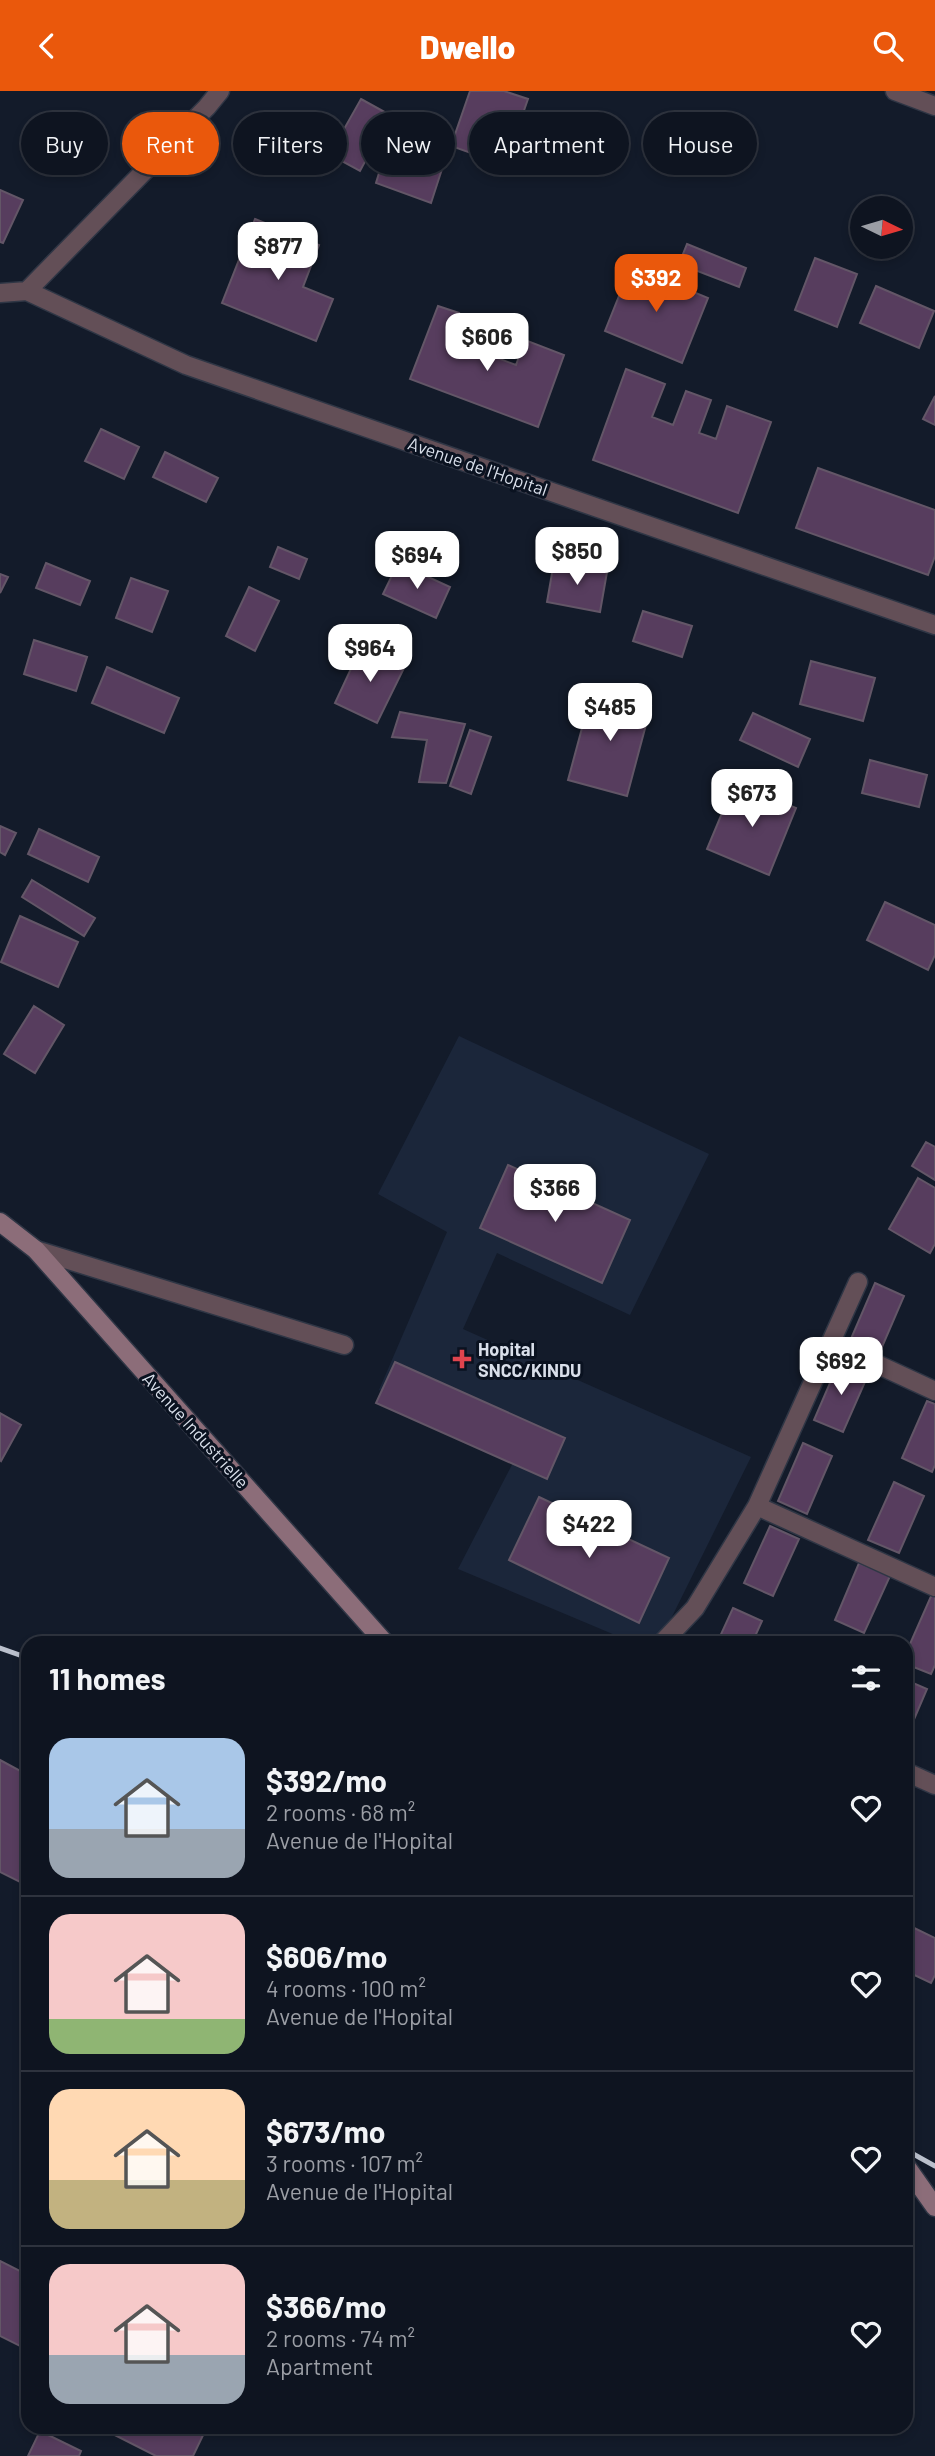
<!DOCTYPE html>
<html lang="en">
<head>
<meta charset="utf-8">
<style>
  :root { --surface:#0e1420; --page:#1c212d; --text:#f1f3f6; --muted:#9b9ea5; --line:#2e333e; --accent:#ea580c }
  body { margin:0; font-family:Barlow,sans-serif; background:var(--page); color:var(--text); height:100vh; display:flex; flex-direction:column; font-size:26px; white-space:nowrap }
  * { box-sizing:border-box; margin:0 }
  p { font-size:23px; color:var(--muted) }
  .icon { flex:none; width:38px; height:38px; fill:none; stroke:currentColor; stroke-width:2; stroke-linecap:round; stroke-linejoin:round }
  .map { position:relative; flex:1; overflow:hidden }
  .sheet { position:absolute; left:21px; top:1545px; width:892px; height:798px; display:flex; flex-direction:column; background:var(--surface); border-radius:21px; box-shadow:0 4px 10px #0003,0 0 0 2px var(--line) }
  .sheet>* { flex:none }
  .top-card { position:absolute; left:21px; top:21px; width:894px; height:63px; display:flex; gap:14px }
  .needle { width:46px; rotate:95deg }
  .tools { position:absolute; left:850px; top:105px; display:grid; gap:14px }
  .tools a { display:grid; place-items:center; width:63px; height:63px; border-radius:50%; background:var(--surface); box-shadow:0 4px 10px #0003,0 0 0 2px var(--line); font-size:35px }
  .price { position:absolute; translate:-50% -60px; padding:0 16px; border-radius:14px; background:#fff; color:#222; font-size:23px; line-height:46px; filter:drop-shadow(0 2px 4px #0008) }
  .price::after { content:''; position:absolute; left:50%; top:42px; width:21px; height:16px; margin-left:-10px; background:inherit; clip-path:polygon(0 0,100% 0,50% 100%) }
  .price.on { background:var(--accent); color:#fff }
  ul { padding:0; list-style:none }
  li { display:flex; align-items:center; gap:21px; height:175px; padding:0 28px }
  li+li { border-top:2px solid var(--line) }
  li span { display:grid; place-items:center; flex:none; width:196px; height:140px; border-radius:21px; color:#555 }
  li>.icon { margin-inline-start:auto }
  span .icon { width:84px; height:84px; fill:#fffc; stroke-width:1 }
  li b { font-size:30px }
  h2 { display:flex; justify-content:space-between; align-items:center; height:84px; padding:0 28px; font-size:30px }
  .chip { padding:0 24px; border-radius:32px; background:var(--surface); box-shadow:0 4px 10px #0003,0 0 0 2px var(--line); font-size:24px; line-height:63px }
  .chip.on { background:var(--accent); color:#fff }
  header { display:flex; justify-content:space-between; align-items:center; height:91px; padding:0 28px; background:var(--accent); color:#fff; font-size:32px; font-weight:800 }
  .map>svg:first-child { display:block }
  .built { fill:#1b263a }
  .building { fill:#573d5e; stroke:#635667; stroke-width:2 }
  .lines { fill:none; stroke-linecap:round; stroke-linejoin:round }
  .lane-casing { stroke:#2f3645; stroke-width:21 }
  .street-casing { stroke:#2f3645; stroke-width:21 }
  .secondary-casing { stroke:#2f3645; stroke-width:21 }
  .lane { stroke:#634f57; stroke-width:18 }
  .street { stroke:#634f57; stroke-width:18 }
  .secondary { stroke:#8c6d79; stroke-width:18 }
  .rail { stroke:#bac0cc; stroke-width:5 }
  .health-dot { fill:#e0444e; stroke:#0a1220; stroke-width:2.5 }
  .labels { text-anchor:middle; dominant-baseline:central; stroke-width:6; stroke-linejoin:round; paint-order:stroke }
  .street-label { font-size:18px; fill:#d9dfea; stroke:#0a1220 }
  .poi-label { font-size:18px; font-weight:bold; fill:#d9dfea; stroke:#0a1220; text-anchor:start }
</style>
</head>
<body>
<header><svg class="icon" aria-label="back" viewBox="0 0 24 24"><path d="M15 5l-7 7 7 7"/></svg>Dwello<svg class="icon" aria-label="search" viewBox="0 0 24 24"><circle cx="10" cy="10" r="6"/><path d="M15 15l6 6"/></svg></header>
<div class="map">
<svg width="935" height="2365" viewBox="0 0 935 2365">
  <rect width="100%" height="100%" fill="#131b2a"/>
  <path class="built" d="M 459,945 L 709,1063 L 630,1224 L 497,1162 L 463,1238 L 751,1366 L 659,1552 L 634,1552 L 458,1478 L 516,1366 L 379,1299 L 447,1141 L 378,1103 Z"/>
  <path class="building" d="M 470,0 L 504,0 L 528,8 L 505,74 L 451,55 Z
    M 361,8 L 390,24 L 360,80 L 305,50 L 318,26 L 343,40 Z
    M 387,56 L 443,75 L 431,112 L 376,92 Z
    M 0,99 L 23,109 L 3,152 L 0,151 Z
    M 255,128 L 319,154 L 303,196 L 333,208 L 316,250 L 222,212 Z
    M 687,153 L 746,177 L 739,196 L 679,173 Z
    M 815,167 L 857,183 L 837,236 L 795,219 Z
    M 631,175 L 708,207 L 682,272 L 605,240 Z
    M 876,195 L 934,220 L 919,257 L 860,232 Z
    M 438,215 L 459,222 L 450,249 L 516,274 L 525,249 L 564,264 L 538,336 L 410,288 Z
    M 626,278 L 665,293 L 652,326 L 673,334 L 686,300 L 711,309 L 699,342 L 716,348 L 727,315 L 771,331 L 738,422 L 593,369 Z
    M 935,305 L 935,334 L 923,328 Z
    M 101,338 L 139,356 L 124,388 L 85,370 Z
    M 165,361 L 218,387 L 206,411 L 153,386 Z
    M 818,377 L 935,419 L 935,465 L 928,484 L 796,437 Z
    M 278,456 L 307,468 L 299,488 L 270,476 Z
    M 554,471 L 607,481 L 600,521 L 547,511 Z
    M 46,472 L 90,490 L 80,514 L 36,497 Z
    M 398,472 L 450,496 L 436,527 L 383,503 Z
    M 0,483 L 8,486 L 0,502 Z
    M 131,487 L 168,500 L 152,541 L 116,527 Z
    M 249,496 L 279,510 L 255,560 L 226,545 Z
    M 643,520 L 692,535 L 682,566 L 633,550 Z
    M 34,549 L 87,566 L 76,600 L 24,583 Z
    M 362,554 L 405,575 L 377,632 L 335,612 Z
    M 811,570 L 875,587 L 863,630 L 800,613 Z
    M 107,576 L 179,607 L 164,642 L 92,612 Z
    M 592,600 L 651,615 L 627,705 L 568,689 Z
    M 400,621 L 465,633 L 446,692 L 419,691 L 427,649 L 392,646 Z
    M 753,622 L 810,648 L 798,676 L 740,649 Z
    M 470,639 L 491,646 L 471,703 L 450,695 Z
    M 870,669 L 927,684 L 919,716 L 862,702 Z
    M 735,691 L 796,717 L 769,784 L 707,758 Z
    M 0,735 L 16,742 L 5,764 L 0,761 Z
    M 39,738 L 99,766 L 88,791 L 28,763 Z
    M 32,789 L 95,827 L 84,845 L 22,806 Z
    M 885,811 L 935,834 L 935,864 L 928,879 L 867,849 Z
    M 20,825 L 78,851 L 58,896 L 1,871 Z
    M 34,915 L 64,934 L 35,982 L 4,963 Z
    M 926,1051 L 935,1056 L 935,1089 L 912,1075 Z
    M 508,1074 L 630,1129 L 602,1192 L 480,1137 Z
    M 918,1087 L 935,1097 L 935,1153 L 930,1162 L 889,1138 Z
    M 875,1192 L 904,1205 L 879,1263 L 850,1250 Z
    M 395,1271 L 565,1347 L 547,1388 L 376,1312 Z
    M 839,1271 L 868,1284 L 843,1341 L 814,1329 Z
    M 927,1310 L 935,1313 L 935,1374 L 932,1381 L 902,1367 Z
    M 0,1322 L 21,1334 L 1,1370 L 0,1369 Z
    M 803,1352 L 832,1365 L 807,1423 L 778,1410 Z
    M 894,1391 L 924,1405 L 899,1462 L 868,1449 Z
    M 539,1406 L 669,1467 L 639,1532 L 509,1469 Z
    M 770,1435 L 799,1448 L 773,1505 L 744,1492 Z
    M 859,1472 L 890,1485 L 864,1542 L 835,1529 Z
    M 932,1503 L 935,1505 L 935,1574 L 931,1583 L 906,1573 L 906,1562 Z
    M 733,1517 L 762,1530 L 752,1552 L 717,1552 Z
    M 906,1589 L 927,1598 L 906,1647 Z
    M 0,1669 L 28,1684 L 28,1795 L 0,1781 Z
    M 906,1833 L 935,1847 L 935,1884 L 931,1892 L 906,1880 Z
    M 0,2170 L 28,2184 L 28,2259 L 0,2245 Z
    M 99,2336 L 207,2336 L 193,2365 L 156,2365 Z
    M 40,2340 L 81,2360 L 79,2365 L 28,2365 Z"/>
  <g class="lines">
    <g class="lane-casing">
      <path id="lane" d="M 36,1159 L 344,1254"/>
    </g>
    <g class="street-casing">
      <path id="street" d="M 895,0 L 935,15
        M 27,200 L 186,274 L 935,534
        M 0,202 L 27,200 L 207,16 L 220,0
        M 831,1252 L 935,1300
        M 757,1415 L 935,1496
        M 662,1552 L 695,1517 L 757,1415 L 858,1191
        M 906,1681 L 935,1694"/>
    </g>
    <g class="secondary-casing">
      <path id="secondary" d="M 0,1131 L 36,1159 L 385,1552
        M 906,2075 L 935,2116"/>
    </g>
    <use href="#lane" class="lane"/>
    <use href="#street" class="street"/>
    <use href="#secondary" class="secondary"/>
    <path class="rail" d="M 0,1557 L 28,1567
      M 906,2059 L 935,2075"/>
  </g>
  <path class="health-dot" d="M458.5 1257.5h7v7h7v7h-7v7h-7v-7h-7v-7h7z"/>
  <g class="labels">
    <g class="street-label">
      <text transform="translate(478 375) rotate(19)">Avenue de l'Hopital</text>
      <text transform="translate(196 1339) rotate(48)">Avenue Industrielle</text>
    </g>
    <g class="poi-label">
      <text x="478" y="1258">Hopital<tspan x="478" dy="21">SNCC/KINDU</tspan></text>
    </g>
  </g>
</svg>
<div class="tools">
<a><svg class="needle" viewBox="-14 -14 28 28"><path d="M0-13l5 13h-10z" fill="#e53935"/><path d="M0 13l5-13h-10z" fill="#9b9ea5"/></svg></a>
</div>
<b class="price" style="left:278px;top:191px">$877</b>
<b class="price on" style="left:656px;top:223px">$392</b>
<b class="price" style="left:487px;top:282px">$606</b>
<b class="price" style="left:577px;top:496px">$850</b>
<b class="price" style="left:417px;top:500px">$694</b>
<b class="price" style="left:370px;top:593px">$964</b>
<b class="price" style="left:610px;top:652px">$485</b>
<b class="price" style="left:752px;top:738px">$673</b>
<b class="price" style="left:555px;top:1133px">$366</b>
<b class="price" style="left:841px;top:1306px">$692</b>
<b class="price" style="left:589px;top:1469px">$422</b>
<div class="top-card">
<a class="chip">Buy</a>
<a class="chip on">Rent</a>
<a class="chip">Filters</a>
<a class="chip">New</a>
<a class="chip">Apartment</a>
<a class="chip">House</a>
</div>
<section class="sheet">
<h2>11 homes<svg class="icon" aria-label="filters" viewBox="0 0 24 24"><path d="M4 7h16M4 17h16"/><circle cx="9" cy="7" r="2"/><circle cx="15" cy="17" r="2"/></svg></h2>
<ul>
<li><span style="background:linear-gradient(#a9c7e8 65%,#9aa5b1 0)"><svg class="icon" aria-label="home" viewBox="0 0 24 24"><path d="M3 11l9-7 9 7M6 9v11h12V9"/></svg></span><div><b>$392/mo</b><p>2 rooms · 68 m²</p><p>Avenue de l'Hopital</p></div><svg class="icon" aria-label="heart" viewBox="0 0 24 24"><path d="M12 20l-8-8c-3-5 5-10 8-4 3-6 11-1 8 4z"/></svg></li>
<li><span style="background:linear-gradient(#f6c9c9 75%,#8fb573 0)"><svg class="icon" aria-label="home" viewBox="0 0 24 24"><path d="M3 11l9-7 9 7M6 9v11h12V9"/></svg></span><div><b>$606/mo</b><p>4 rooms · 100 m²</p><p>Avenue de l'Hopital</p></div><svg class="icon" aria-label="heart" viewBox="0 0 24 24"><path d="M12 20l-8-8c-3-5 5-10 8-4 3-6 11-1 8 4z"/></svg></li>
<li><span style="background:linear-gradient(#ffd9b3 65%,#c2b280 0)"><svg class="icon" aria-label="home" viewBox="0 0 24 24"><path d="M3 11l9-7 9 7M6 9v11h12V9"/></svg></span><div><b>$673/mo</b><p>3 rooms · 107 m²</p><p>Avenue de l'Hopital</p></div><svg class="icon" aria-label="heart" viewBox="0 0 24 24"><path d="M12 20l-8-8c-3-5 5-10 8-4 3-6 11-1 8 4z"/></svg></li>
<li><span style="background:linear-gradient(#f6c9c9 65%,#9aa5b1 0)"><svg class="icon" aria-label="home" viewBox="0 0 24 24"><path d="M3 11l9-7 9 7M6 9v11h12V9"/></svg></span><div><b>$366/mo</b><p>2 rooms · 74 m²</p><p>Apartment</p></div><svg class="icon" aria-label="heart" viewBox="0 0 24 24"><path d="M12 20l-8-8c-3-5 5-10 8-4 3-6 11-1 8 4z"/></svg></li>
</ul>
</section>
</div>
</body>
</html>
